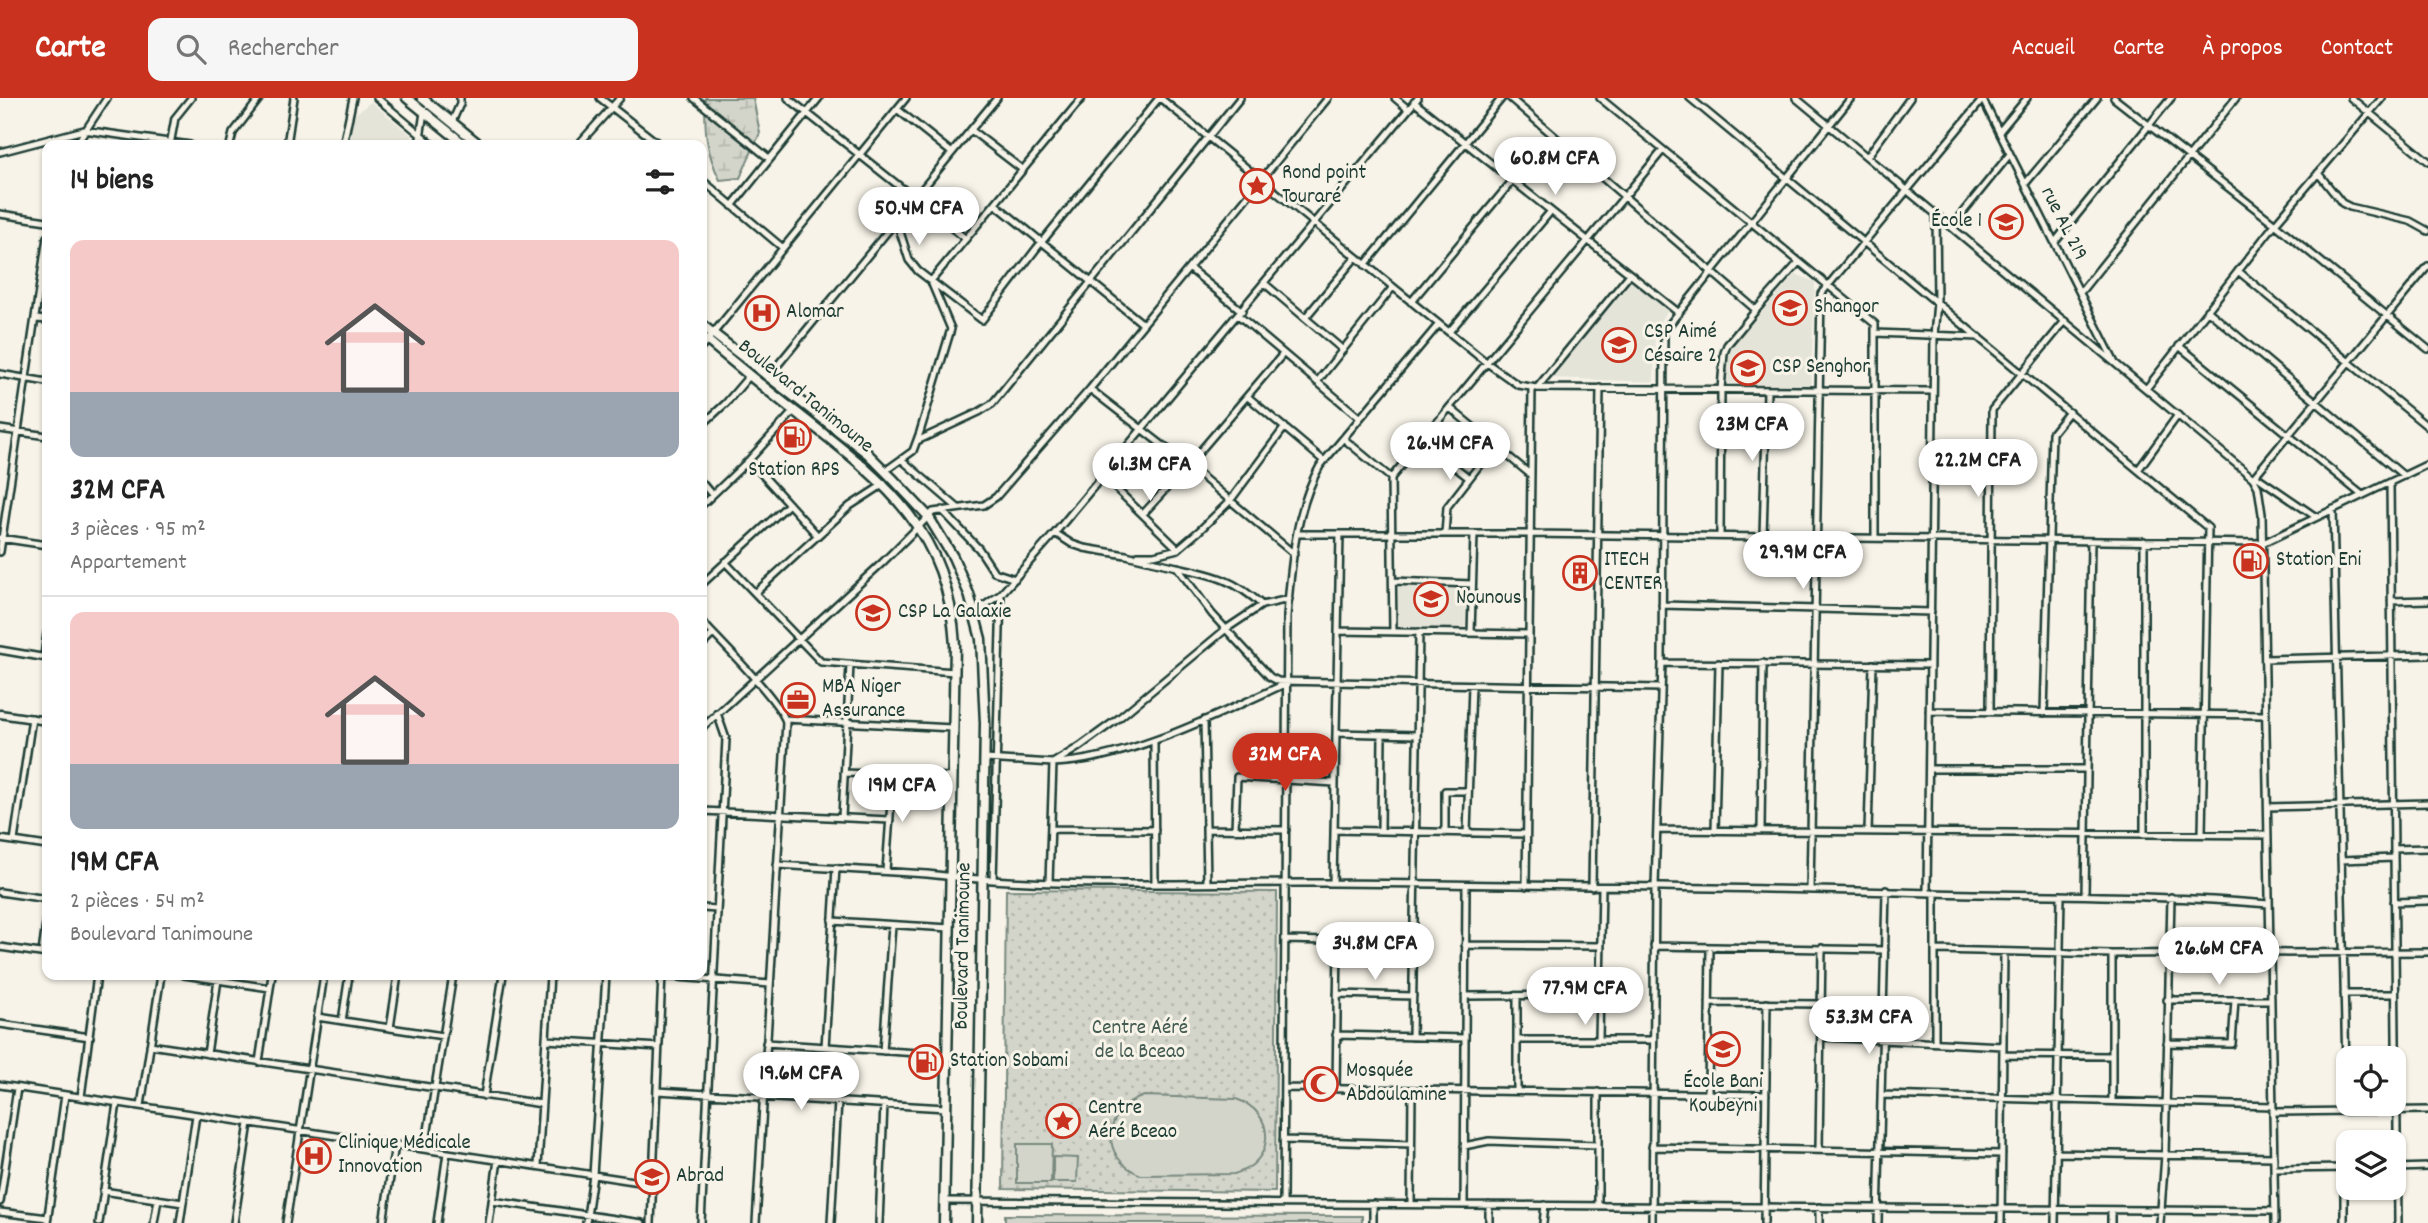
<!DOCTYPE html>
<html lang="fr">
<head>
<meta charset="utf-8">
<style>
  :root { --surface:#fff; --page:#f6f6f6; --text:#222; --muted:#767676; --line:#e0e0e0; --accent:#c8321e }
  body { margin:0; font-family:Dekko,sans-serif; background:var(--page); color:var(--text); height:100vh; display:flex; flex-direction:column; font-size:26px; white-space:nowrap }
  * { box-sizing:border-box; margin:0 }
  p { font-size:23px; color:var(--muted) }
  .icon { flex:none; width:38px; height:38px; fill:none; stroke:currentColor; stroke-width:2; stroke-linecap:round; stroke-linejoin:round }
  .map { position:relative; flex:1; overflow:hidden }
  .panel { position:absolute; left:42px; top:42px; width:665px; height:840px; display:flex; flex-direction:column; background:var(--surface); border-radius:14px; box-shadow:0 2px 5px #0004 }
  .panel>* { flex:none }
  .buttons { position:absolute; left:2336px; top:948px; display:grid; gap:14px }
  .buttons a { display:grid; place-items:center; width:70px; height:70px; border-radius:14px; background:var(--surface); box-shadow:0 2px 5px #0004; font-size:35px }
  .price { position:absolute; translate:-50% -60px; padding:0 16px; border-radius:24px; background:#fff; color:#222; font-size:23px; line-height:46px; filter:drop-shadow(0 2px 4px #0008) }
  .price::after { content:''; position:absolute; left:50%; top:42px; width:21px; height:16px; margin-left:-10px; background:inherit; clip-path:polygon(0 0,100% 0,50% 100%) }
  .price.on { background:var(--accent); color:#fff }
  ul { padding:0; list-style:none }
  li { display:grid; align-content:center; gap:14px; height:371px; padding:0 28px }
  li+li { border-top:2px solid var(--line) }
  li span { display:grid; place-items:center; height:217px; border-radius:14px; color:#555 }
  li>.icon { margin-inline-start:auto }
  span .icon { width:126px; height:126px; fill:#fffc; stroke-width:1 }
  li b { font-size:30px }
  h2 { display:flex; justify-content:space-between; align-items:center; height:84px; padding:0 28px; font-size:30px }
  header { display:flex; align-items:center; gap:42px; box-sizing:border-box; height:98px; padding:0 35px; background:var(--accent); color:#fff }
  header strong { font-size:33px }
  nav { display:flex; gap:38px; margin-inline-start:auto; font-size:24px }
  .search { width:490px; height:63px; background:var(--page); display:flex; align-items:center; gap:18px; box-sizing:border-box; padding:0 24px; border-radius:14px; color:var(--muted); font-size:26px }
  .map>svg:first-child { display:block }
  .built { fill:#e5e4d9 }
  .wetland { fill:url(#wetland-marsh); stroke:#79897f; stroke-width:2 }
  .park { fill:url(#park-dots); stroke:#79897f; stroke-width:2 }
  .garden { fill:#d3d5ca; stroke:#79897f; stroke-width:2 }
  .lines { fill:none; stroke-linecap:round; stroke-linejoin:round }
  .minor-casing { stroke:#1f3d34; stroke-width:10 }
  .tertiary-casing { stroke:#1f3d34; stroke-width:11 }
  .primary-casing { stroke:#1f3d34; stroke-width:13 }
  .minor { stroke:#f7f3e8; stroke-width:5 }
  .tertiary { stroke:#f7f3e8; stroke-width:6 }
  .primary { stroke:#f7f3e8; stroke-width:8 }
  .labels { text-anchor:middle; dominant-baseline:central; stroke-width:6; stroke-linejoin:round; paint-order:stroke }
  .poi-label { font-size:21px; fill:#1f3d34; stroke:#f7f3e8; text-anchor:start }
  .street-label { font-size:21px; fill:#1f3d34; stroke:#f7f3e8 }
  .park-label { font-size:21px; fill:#435b52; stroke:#f7f3e8 }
</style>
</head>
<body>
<header>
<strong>Carte</strong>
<div class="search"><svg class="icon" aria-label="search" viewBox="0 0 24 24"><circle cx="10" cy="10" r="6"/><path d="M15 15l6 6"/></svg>Rechercher</div>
<nav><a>Accueil</a><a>Carte</a><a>À propos</a><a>Contact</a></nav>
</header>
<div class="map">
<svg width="2428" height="1125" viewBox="0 0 2428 1125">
  <defs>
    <pattern id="wetland-marsh" width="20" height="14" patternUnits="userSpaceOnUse" patternTransform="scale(1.75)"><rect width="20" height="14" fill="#d3d5ca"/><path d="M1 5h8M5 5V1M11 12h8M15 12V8" fill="none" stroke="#b5b8ae"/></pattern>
    <pattern id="park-dots" width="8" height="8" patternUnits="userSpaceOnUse" patternTransform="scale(1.75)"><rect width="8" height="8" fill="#d3d5ca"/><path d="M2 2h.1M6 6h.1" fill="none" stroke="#b5b8ae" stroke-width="1.8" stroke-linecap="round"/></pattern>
  </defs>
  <rect width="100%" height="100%" fill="#f7f3e8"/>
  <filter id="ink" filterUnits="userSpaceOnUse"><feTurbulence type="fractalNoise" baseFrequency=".0143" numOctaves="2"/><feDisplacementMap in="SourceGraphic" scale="14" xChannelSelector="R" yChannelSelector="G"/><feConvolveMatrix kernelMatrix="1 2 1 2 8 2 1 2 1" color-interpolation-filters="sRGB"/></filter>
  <g filter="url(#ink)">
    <path class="built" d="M 371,4 L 412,38 L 410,47 L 346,47 L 351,19 Z
      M 1796,176 L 1815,184 L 1811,287 L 1726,285 L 1725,255 Z
      M 1632,182 L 1668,213 L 1655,231 L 1654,284 L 1551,280 Z
      M 1398,488 L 1466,491 L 1465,530 L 1397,529 Z"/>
    <path class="wetland" d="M 705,0 L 753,0 L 760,35 L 740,80 L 720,82 C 705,52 705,32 705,0 Z"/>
    <path class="park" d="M 1006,792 L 1277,794 L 1275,1094 L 1003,1091 Z"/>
    <path class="garden" d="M 1144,998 L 1236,1001 C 1277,1014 1276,1065 1234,1076 L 1141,1077 C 1099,1060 1102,1012 1144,998 Z
      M 1017,1046 L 1052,1046 L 1051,1085 L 1017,1085 Z
      M 1053,1059 L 1078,1060 L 1077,1084 L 1053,1084 Z
      M 1005,1117 L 1362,1118 L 1362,1125 L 1005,1125 Z"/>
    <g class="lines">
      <g class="minor-casing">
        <path id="minor" d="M 377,0 L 433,47
          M 600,0 L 660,47
          M 694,0 L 770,61
          M 788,0 L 966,141
          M 1160,0 L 1487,265 L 1518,287 L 1537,290 L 1933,293
          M 1395,0 L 1408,11
          M 1510,0 L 1756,212
          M 1600,0 L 1875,226 L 1875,440
          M 1690,0 L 2208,430 L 2202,736
          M 1796,0 L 2253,380 L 2258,389 L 2262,416 L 2275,1125
          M 1982,0 L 2114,263
          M 2114,0 L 2275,126 L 2428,251
          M 2351,0 L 2428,63
          M 1414,4 L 1679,215
          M 897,11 L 952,55
          M 452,24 L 460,6 L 460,0
          M 971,32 L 1023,72
          M 1999,34 L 2027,0
          M 76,47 L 107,0
          M 170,47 L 175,20 L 191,0
          M 230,47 L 233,35 L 260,0
          M 287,47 L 294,0
          M 343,47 L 353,0
          M 419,47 L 424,14
          M 578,47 L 620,0
          M 0,54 L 84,32 L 190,47
          M 1867,59 L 1910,0
          M 2318,75 L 2342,105 L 2350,109 L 2410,123 L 2428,133
          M 702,82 L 783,150
          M 2025,86 L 2097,0
          M 995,106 L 1143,226
          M 732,108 L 819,0
          M 0,116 L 47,123
          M 896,121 L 909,162 L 918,173 L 982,222 L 1036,151 L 1159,0
          M 1951,129 L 2010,56
          M 2055,144 L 2171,0
          M 1365,167 L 1502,0
          M 1189,170 L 1242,213
          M 2238,173 L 2428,329
          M 931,183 L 1082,0
          M 1264,185 L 1343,252
          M 2080,195 L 2236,0
          M 1411,204 L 1513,82
          M 2207,212 L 2404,378
          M 1238,217 L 1360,320
          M 1305,220 L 1356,159
          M 36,221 L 47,222
          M 1449,234 L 1551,113
          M 1875,235 L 1979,239
          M 2179,248 L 2362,397
          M 702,249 L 906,0
          M 0,276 L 47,284
          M 768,279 L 997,0
          M 1317,284 L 1393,189
          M 1537,290 L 1630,176
          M 1090,291 L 1188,367 L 1294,456
          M 2146,291 L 2275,126 L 2382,0
          M 1248,299 L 1324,363
          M 1450,310 L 1531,377
          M 702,327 L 726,305 L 750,277
          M 0,331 L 47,338
          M 1344,341 L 1391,380
          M 917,343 L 979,314 L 992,306 L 1240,0
          M 1422,343 L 1469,380
          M 749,362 L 817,437
          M 902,362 L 958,410
          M 2138,372 L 2178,317
          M 885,373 L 913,353 L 920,334 L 951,231 L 932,186
          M 1103,378 L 1178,451
          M 2256,378 L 2316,419
          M 2253,380 L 2428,168
          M 702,385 L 712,397
          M 2390,385 L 2398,1125
          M 702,407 L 749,362 L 794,313
          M 2333,411 L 2347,1013
          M 942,412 L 979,451 L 994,474 L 1015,481
          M 1143,416 L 1196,358 L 1283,256
          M 1055,435 L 1072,446 L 1084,450 L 1126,457 L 1177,469 L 1212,516 L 1270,579 L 1278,583 L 1661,590
          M 1298,436 L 1530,436 L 2263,445 L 2428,366
          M 1445,436 L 1447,409 L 1495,347
          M 1720,438 L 1721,291 L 1724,255 L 1727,247 L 1756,212 L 1799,164
          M 1763,439 L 1767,292
          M 0,440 L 47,447
          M 2144,443 L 2144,736
          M 0,454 L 47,139
          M 1138,457 L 1154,457 L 1178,451 L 1199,433 L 1230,403 L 1285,329
          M 725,464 L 821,564 L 955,574
          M 1177,469 C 1213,477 1234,481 1262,507
          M 1393,483 L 1472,486
          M 702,486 L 789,406
          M 755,495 L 850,408 L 884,386
          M 2391,503 L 2428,502
          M 1662,507 L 1931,514
          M 975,514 L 1001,496 L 1055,435 L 1418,0
          M 702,524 C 720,543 780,603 786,624 L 756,1125
          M 1338,533 L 1529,536
          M 1393,534 L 1391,380 L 1663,52
          M 1471,535 L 1474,436
          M 702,547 L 713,536
          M 0,552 L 47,560
          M 44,559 L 47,535
          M 2265,561 L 2428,557
          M 1662,565 L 1930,567
          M 1929,613 L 2266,617
          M 1990,614 L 1992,312 L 2065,223
          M 2044,615 L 2052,335 L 2069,314
          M 785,621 L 952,630
          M 1204,622 L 1207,785
          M 702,630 L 882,465 L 933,414 L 984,407 L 996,399 L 1090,291 L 1328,0
          M 1336,635 L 1417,637
          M 1154,643 L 1155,785
          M 985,661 L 1053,665 L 1079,649 L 1119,620 L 1226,531 L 1262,507 L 1289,501
          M 1929,671 L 2087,671
          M 844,675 L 951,679
          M 2268,709 L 2428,705
          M 702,713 L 890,722
          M 842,719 L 850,567
          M 1051,731 L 1155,732
          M 1206,731 L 1286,732
          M 1235,731 L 1237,679 L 1335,685
          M 1334,732 L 1526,736
          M 1657,732 L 2268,737
          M 1381,733 L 1382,636
          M 1715,733 L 1719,565
          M 1761,733 L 1763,565
          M 1868,734 L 1873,566
          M 1445,735 L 1445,693 L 1468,693
          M 1467,735 L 1472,587
          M 0,741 L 47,748
          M 14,743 L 32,620
          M 2394,751 L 2428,750
          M 2341,762 L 2394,760
          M 777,767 L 927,776 C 1061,792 1197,784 1332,785 C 1532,787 1732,789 1932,795 C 2045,798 2157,796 2269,806
          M 886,773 L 893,677
          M 993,782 L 1001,496
          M 1049,784 L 1053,665 C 1127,663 1220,615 1287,585
          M 1333,785 L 1340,436
          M 1526,788 L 1532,289
          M 1592,789 L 1600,290
          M 1810,792 L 1821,196 L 1983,1
          M 0,794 L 47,801
          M 1927,794 L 1934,238 L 1937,204 L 1936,116
          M 2085,796 L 2091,443
          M 2394,804 L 2428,803
          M 702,810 L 717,811
          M 832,823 L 950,830
          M 1285,842 L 1414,845
          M 1465,847 L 1601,848
          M 1654,848 L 1885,852
          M 0,849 L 47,856
          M 1935,852 L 2112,856 L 2428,854
          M 42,855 L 47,818
          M 184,877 L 270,890
          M 662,878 L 770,886
          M 1337,896 L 1413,898
          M 2344,896 L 2395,896
          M 1465,898 L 1600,897
          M 2167,902 L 2271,902
          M 1709,905 L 1821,906
          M 317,919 L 443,938
          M 342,923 L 349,877
          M 0,926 L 90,939
          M 390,930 L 398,877
          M 1336,937 L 1465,940
          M 1412,939 L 1419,534
          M 1821,939 L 2003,948
          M 546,942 L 659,949
          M 1517,942 L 1653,942
          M 1599,942 L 1602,789
          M 1935,944 L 1935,795
          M 766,945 L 948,957
          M 2167,945 L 2232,946 L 2235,902
          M 150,947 L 542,1006
          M 825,949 L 836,770
          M 883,953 L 892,827
          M 207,956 L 218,882
          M 2003,957 L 2111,958
          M 259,964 L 272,877
          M 0,987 L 653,1086
          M 1284,990 L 1766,997
          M 1336,991 L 1338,843
          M 1517,992 L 1517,898
          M 657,993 L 946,1010
          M 1708,995 L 1710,849
          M 1881,997 L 2273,1008
          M 484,998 L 503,877
          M 81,999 L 97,877
          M 2112,1003 L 2112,856
          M 141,1008 L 161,877
          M 2273,1014 L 2428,1012
          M 1283,1042 L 1411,1046
          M 1464,1048 L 1489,1043 L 1597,1047
          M 1652,1049 L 2002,1056
          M 425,1051 L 453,877
          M 1819,1051 L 1822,850
          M 2056,1055 L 2274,1059
          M 538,1068 L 550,877
          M 2344,1070 L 2344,1125
          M 2396,1070 L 2428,1069
          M 2274,1071 L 2348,1070
          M 103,1093 L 183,1105
          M 492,1103 L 642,1125
          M 944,1103 L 2275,1113
          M 0,1104 L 17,990
          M 1283,1105 L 1287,518 C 1291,469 1295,412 1320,368 L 1439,226
          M 1411,1106 L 1412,992
          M 1464,1107 L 1466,787
          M 1489,1107 L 1489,1125
          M 1598,1108 L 1598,994
          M 0,1114 L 48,1120
          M 47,1125 L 65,997
          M 99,1125 L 117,1005
          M 154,1125 L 158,1101
          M 180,1125 L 196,1017
          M 234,1125 L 249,1025
          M 286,1125 L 324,877
          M 383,1125 L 395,1047
          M 437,1125 L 447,1055
          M 489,1125 L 498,1062
          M 586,1125 L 593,1077 L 606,877
          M 651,1125 L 662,877
          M 701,1125 L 726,641 L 717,615
          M 831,1125 L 838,1003
          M 879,1125 L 884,1006
          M 1373,1125 L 1373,1106
          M 1543,1125 L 1545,1107
          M 1652,1125 L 1655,789 L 1662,565 L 1664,233 L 1851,0
          M 1764,1125 L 1767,905
          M 1819,1125 L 1819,1109
          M 1878,1125 L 1886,792
          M 2001,1125 L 2004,854
          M 2055,1125 L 2061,797
          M 2111,1125 L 2111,1112
          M 2160,1125 L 2165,1057 L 2171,799"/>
      </g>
      <g class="tertiary-casing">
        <path id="tertiary" d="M 0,616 L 47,623"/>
      </g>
      <g class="primary-casing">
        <path id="primary" d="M 407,0 L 465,47
          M 422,0 L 480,47
          M 702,227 L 867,355 L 892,380 L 928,418 L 953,459 L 969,496 L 981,541 L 985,625 L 977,1125
          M 702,238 C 733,264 764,290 797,315 C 882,382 948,429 955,547 L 944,1125"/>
      </g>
      <use href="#minor" class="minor"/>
      <use href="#tertiary" class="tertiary"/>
      <use href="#primary" class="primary"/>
    </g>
  </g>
  <defs>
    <g id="sight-ring" transform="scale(1.75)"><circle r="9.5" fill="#f7f3e8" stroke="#c8321e" stroke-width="1.5"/><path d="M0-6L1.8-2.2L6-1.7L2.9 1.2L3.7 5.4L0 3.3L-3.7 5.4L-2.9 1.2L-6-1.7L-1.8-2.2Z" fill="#c8321e"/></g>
    <g id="school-ring" transform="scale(1.75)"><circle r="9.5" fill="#f7f3e8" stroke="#c8321e" stroke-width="1.5"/><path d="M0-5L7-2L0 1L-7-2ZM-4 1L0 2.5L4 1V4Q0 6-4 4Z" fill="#c8321e"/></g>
    <g id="hospital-ring" transform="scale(1.75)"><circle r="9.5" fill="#f7f3e8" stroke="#c8321e" stroke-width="1.5"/><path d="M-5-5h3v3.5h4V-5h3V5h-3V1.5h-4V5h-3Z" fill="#c8321e"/></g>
    <g id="fuel-ring" transform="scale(1.75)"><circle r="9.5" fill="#f7f3e8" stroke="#c8321e" stroke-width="1.5"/><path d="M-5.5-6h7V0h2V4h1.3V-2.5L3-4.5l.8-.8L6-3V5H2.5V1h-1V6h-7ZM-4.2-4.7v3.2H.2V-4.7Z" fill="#c8321e"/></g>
    <g id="building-ring" transform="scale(1.75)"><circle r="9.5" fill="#f7f3e8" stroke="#c8321e" stroke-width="1.5"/><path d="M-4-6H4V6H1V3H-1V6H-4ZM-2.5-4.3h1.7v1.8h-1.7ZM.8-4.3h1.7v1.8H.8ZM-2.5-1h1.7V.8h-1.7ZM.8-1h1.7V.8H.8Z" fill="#c8321e"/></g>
    <g id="office-ring" transform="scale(1.75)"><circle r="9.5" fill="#f7f3e8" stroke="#c8321e" stroke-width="1.5"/><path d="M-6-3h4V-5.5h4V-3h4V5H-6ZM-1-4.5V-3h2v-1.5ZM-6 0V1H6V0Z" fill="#c8321e"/></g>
    <g id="mosque-ring" transform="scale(1.75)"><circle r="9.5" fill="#f7f3e8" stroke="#c8321e" stroke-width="1.5"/><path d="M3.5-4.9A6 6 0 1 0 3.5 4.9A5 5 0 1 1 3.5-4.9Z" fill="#c8321e"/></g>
  </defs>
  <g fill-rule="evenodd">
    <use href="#sight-ring" x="1257" y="88"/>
    <use href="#school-ring" x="2006" y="124"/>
    <use href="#school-ring" x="1790" y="210"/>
    <use href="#hospital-ring" x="762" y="215"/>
    <use href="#school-ring" x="1619" y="247"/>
    <use href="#school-ring" x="1748" y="270"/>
    <use href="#fuel-ring" x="794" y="339"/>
    <use href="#fuel-ring" x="2251" y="463"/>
    <use href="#building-ring" x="1580" y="475"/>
    <use href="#school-ring" x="1431" y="501"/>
    <use href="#school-ring" x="873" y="515"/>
    <use href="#office-ring" x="798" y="602"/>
    <use href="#school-ring" x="1723" y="951"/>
    <use href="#fuel-ring" x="926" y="964"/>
    <use href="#mosque-ring" x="1321" y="986"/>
    <use href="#sight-ring" x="1063" y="1023"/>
    <use href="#hospital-ring" x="314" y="1058"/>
    <use href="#school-ring" x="652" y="1079"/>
  </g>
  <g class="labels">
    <g class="poi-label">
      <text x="1282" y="76">Rond point<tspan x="1282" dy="24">Touraré</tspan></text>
      <text x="1982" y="124" text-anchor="end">École 1</text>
      <text x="1814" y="210">Shangor</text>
      <text x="786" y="215">Alomar</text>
      <text x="1644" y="235">CSP Aimé<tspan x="1644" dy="24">Césaire 2</tspan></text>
      <text x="1772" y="270">CSP Senghor</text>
      <text x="794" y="373" text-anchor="middle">Station RPS</text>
      <text x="1604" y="463">ITECH<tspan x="1604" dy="24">CENTER</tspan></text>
      <text x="2276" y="463">Station Eni</text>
      <text x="1456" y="501">Nounous</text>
      <text x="898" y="515">CSP La Galaxie</text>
      <text x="822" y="590">MBA Niger<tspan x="822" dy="24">Assurance</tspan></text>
      <text x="950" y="964">Station Sobami</text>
      <text x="1346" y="974">Mosquée<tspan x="1346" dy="24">Abdoulamine</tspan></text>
      <text x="1723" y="985" text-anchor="middle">École Bani<tspan x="1723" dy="24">Koubeyni</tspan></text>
      <text x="1088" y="1011">Centre<tspan x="1088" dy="24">Aéré Bceao</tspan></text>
      <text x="338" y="1046">Clinique Médicale<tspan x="338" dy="24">Innovation</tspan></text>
      <text x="676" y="1079">Abrad</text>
    </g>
    <g class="street-label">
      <text transform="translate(2063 126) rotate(63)">rue AL 219</text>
      <text transform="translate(805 299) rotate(39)">Boulevard Tanimoune</text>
      <text transform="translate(964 848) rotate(-89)">Boulevard Tanimoune</text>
    </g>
    <g class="park-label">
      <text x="1140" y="931">Centre Aéré<tspan x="1140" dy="24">de la Bceao</tspan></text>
    </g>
  </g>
</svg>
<div class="buttons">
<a><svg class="icon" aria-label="locate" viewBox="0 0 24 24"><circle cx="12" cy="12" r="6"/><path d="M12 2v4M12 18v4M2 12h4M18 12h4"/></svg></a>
<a><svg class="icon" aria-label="layers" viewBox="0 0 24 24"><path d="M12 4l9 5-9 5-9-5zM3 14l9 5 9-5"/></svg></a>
</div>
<b class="price" style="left:1555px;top:99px">60.8M CFA</b>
<b class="price" style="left:919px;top:149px">50.4M CFA</b>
<b class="price" style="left:1752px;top:365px">23M CFA</b>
<b class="price" style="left:1450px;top:384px">26.4M CFA</b>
<b class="price" style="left:1978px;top:401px">22.2M CFA</b>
<b class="price" style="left:1150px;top:405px">61.3M CFA</b>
<b class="price" style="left:1803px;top:493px">29.9M CFA</b>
<b class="price on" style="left:1285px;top:695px">32M CFA</b>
<b class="price" style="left:902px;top:726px">19M CFA</b>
<b class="price" style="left:1375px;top:884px">34.8M CFA</b>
<b class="price" style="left:2219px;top:889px">26.6M CFA</b>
<b class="price" style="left:1585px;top:929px">77.9M CFA</b>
<b class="price" style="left:1869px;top:958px">53.3M CFA</b>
<b class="price" style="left:801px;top:1014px">19.6M CFA</b>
<section class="panel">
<h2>14 biens<svg class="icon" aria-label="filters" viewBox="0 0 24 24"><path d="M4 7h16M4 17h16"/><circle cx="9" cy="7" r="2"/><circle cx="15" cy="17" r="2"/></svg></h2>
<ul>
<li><span style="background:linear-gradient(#f6c9c9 70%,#9aa5b1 0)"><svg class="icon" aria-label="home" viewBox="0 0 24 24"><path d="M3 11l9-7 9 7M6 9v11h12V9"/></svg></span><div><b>32M CFA</b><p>3 pièces · 95 m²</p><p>Appartement</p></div></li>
<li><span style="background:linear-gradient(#f6c9c9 70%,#9aa5b1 0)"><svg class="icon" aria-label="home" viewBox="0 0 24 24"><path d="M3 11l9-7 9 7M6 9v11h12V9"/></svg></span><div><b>19M CFA</b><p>2 pièces · 54 m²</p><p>Boulevard Tanimoune</p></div></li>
</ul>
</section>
</div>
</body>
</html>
